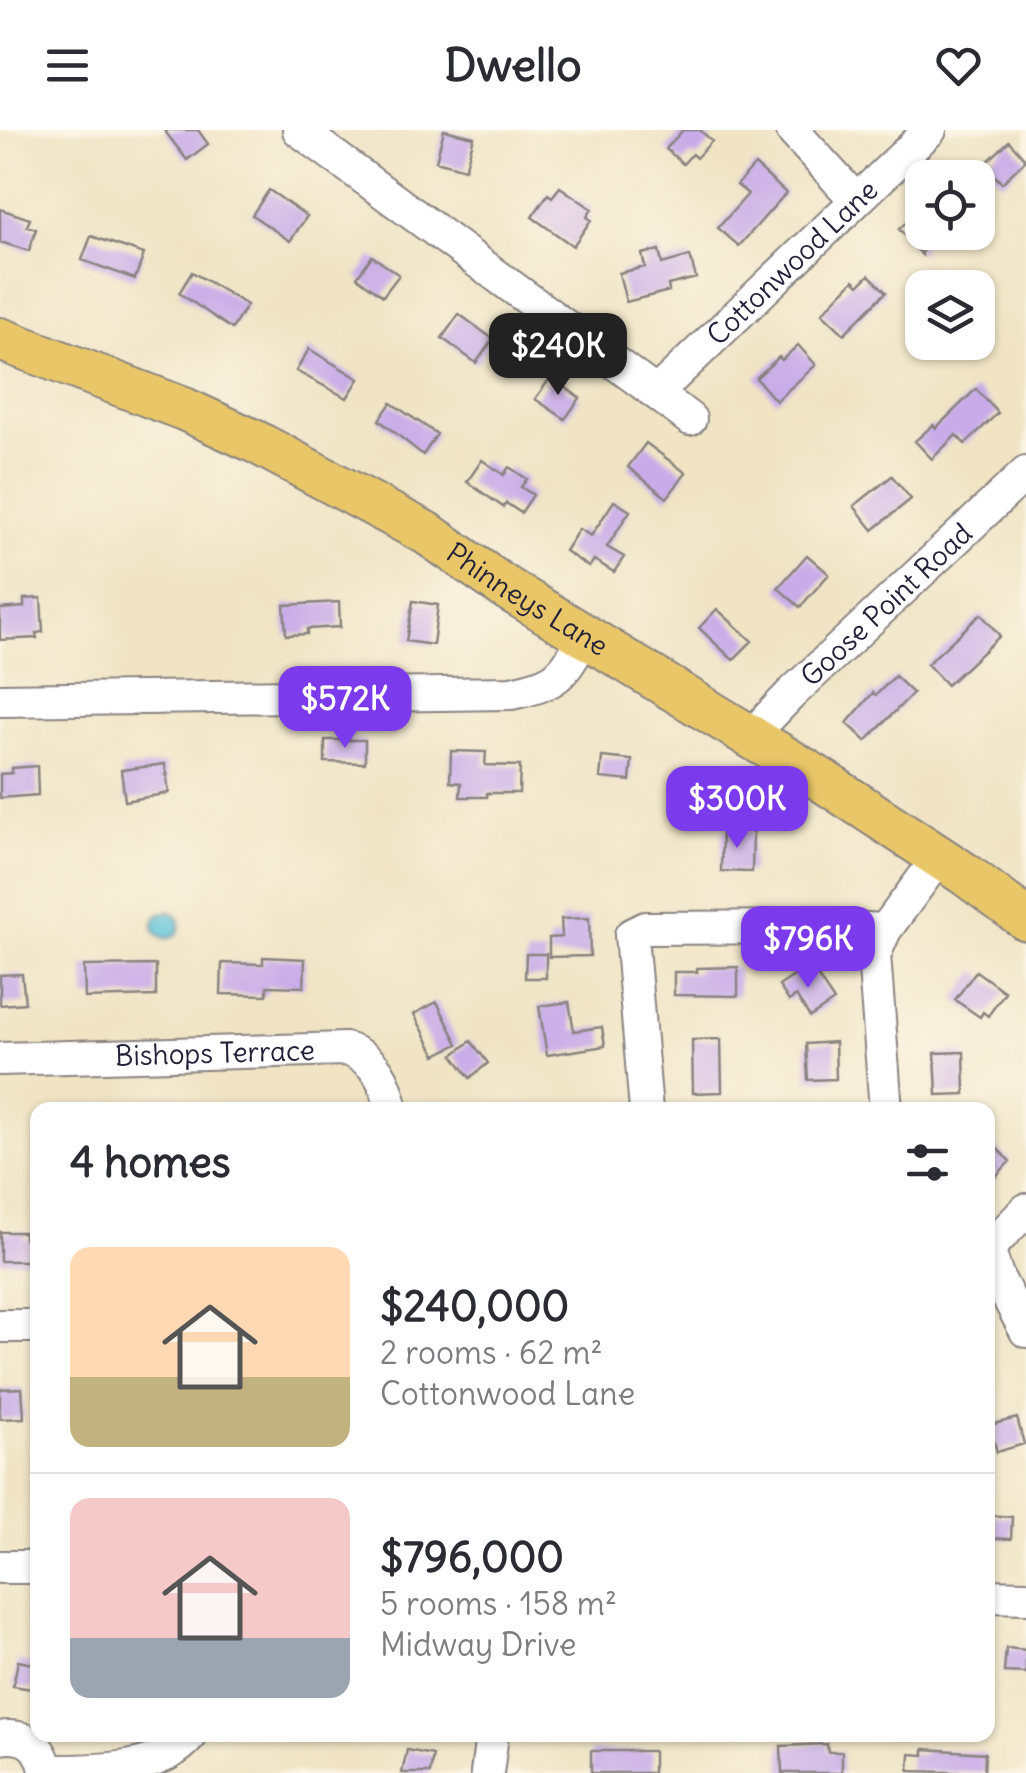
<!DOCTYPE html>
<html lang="en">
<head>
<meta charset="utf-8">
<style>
  :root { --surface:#fff; --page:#f7f7f7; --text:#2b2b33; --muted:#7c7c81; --line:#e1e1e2; --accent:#7c3aed }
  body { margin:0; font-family:Delius,sans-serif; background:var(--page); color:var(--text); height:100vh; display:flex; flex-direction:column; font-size:38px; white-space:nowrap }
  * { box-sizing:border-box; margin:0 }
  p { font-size:32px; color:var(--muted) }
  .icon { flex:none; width:55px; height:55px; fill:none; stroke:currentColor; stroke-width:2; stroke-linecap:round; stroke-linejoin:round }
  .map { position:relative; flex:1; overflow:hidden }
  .side { position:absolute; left:30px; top:972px; width:965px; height:640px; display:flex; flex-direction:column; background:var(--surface); border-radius:20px; box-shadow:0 2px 8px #0004 }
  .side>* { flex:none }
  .controls { position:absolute; left:905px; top:30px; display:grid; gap:20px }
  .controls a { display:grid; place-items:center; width:90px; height:90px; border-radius:20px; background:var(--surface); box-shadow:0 2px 8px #0004; font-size:50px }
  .price { position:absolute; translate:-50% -85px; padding:0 22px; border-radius:20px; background:var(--accent); color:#fff; font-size:32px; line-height:65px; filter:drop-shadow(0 2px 5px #0008) }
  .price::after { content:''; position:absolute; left:50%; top:60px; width:30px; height:22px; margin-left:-15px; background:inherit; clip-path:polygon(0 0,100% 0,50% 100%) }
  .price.on { background:#222; color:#fff }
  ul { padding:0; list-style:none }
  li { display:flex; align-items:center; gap:30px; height:250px; padding:0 40px }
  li+li { border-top:2px solid var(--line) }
  li span { display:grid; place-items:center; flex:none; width:280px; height:200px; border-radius:20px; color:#555 }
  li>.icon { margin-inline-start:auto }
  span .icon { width:120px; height:120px; fill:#fffc; stroke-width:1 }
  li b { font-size:42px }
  h2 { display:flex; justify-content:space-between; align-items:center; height:120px; padding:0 40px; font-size:42px }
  header { display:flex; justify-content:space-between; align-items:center; height:130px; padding:0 40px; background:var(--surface); font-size:45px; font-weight:700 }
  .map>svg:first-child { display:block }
  .water { fill:#5cc4d9; stroke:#3f738a; stroke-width:2.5 }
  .building { fill:#c8abe8 }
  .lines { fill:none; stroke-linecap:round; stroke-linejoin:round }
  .minor-casing { stroke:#898380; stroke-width:36 }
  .major-casing { stroke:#898380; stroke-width:46 }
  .minor { stroke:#fff; stroke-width:32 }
  .major { stroke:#e9c769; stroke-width:42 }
  .labels { text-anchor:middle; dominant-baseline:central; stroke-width:9; stroke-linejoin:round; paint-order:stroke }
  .street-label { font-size:28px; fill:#22223b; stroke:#fcf5e5 }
</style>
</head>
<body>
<header><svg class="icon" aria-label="menu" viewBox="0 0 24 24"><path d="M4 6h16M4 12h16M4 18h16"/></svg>Dwello<svg class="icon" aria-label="heart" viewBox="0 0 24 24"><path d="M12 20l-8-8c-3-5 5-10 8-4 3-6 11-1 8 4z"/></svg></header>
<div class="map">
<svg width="1026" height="1643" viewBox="0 0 1026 1643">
  <rect width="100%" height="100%" fill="#fcf5e5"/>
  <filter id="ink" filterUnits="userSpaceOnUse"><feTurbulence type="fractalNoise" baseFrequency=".01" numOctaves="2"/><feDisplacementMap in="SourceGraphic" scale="20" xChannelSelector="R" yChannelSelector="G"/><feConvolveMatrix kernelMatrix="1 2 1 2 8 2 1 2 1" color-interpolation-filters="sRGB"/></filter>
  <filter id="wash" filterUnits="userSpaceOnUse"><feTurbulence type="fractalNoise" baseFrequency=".0048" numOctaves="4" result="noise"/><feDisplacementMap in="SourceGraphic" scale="40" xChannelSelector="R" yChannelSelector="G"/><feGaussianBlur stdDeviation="2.25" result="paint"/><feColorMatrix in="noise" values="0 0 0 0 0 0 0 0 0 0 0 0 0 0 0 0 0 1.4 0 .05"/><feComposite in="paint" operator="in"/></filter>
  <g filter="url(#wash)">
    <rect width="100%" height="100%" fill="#f0e4c5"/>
    <path class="water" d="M154 795a13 13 0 1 1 26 0a13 13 0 1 1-26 0Z"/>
    <g id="blocks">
      <path class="building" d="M 164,0 L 198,0 L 208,14 L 187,30 Z
        M 444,0 L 474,7 L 465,39 L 436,31 Z
        M 683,0 L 700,0 L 712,11 L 696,28 L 692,24 L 683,34 L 666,19 Z
        M 1009,11 L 1026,30 L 1002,53 L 984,35 Z
        M 755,35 L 786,63 L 739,116 L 718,98 L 748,64 L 737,55 Z
        M 560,57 L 592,79 L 587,87 L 591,90 L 573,116 L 532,87 L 548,64 L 552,67 Z
        M 269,60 L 307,86 L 290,111 L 252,85 Z
        M 922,78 L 922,125 L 899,99 Z
        M 0,79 L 30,89 L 27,96 L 36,99 L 29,121 L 0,112 Z
        M 91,106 L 144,124 L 135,149 L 82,130 Z
        M 659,120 L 662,134 L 690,126 L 696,148 L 668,155 L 669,161 L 626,172 L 619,143 L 645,137 L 642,124 Z
        M 372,126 L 399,145 L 383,166 L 357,147 Z
        M 192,142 L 247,175 L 232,199 L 179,163 Z
        M 869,145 L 886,162 L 844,204 L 822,183 L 854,150 L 859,155 Z
        M 459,184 L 493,209 L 476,233 L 442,208 Z
        M 798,215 L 816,235 L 776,271 L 756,248 L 779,227 L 782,230 Z
        M 309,219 L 359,249 L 347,268 L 296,241 Z
        M 551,247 L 580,268 L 565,289 L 535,269 Z
        M 976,259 L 998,283 L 965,314 L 956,305 L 932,329 L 915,311 L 933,295 L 936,298 Z
        M 391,273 L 437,304 L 423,325 L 379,290 Z
        M 646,313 L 686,343 L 667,368 L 628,337 Z
        M 482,330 L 504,345 L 509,337 L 527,349 L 521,357 L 533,365 L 521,383 L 506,373 L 503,377 L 467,352 Z
        M 892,346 L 911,369 L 873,400 L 854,376 Z
        M 614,371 L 630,381 L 607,417 L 624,427 L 614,442 L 594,430 L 589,437 L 565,421 L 579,399 L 591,406 Z
        M 807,425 L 829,444 L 800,477 L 778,458 Z
        M 41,468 L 43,502 L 36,503 L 37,508 L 0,510 L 0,479 L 24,477 L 24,469 Z
        M 413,471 L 438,475 L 433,515 L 406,511 Z
        M 339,472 L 340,497 L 307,499 L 307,504 L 286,505 L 284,475 Z
        M 717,479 L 752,511 L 733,530 L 699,498 Z
        M 981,484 L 1000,506 L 947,555 L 927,534 Z
        M 895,546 L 913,563 L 866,611 L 847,593 L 873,563 L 876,565 Z
        M 325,610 L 365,610 L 365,633 L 325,632 Z
        M 451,621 L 486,622 L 485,635 L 520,636 L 519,663 L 487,663 L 487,667 L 460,667 L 461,653 L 450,652 Z
        M 602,627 L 632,630 L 630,651 L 600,648 Z
        M 165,634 L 169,663 L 125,671 L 121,640 Z
        M 37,636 L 38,665 L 0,668 L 0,644 L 12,643 L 12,638 Z
        M 722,700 L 753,701 L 752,742 L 721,741 Z
        M 589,788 L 590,826 L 549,827 L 549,808 L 562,807 L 561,789 Z
        M 526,824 L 546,824 L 546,848 L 525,848 Z
        M 263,827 L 305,829 L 304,857 L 267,856 L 267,865 L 221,864 L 222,833 L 263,834 Z
        M 156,835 L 156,866 L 85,868 L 84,836 Z
        M 810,835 L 834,871 L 810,887 L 796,866 L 789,871 L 779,856 Z
        M 738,837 L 738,866 L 674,865 L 674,842 L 697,842 L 697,838 Z
        M 976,841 L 1005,862 L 988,886 L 983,882 L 980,887 L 955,870 Z
        M 22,844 L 25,873 L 0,875 L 0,845 Z
        M 437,872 L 458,914 L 436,925 L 414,884 Z
        M 569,872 L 574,901 L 602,897 L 605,916 L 547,925 L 539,876 Z
        M 721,909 L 722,962 L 693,963 L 692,910 Z
        M 471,911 L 488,933 L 470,948 L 453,925 Z
        M 835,912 L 836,949 L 808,950 L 806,914 Z
        M 964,922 L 965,964 L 937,965 L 935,923 Z
        M 988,1010 L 1010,1031 L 988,1055 Z
        M 0,1102 L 24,1102 L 24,1109 L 38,1109 L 38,1131 L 0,1131 Z
        M 22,1258 L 24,1288 L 0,1289 L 0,1259 Z
        M 1017,1288 L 1024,1314 L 997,1322 L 990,1295 Z
        M 988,1385 L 1012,1387 L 1011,1409 L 988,1408 Z
        M 1006,1518 L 1026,1520 L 1026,1543 L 1004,1542 Z
        M 18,1531 L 38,1535 L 38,1560 L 13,1556 Z
        M 827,1614 L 828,1622 L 842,1622 L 842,1643 L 782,1643 L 781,1616 Z
        M 924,1619 L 985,1623 L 984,1643 L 909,1641 L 910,1624 L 924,1625 Z
        M 407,1620 L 433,1625 L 430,1643 L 402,1643 Z
        M 591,1621 L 653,1621 L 653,1643 L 591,1643 Z"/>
    </g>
  </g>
  <g filter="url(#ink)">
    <use href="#blocks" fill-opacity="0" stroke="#898380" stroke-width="2.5"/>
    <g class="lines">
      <g class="minor-casing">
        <g id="minor">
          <path id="s1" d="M 299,0 L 656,263 L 930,0"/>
          <path d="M 792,0 L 856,70"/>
          <path d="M 656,263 L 690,289"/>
          <path d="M 0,570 L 511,563 C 557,554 564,546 585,504"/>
          <path id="s2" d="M 750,607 L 790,565 L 1026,343"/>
          <path d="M 885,800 L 874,825 L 886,980"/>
          <path id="s3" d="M 0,929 L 346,919 C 376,929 386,951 392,980"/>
          <path d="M 646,980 L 631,805 L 645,798 L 827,797 L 885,800 L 939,727"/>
          <path d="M 988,1119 L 998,1148 L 1026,1201"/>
          <path d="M 988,1119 L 1026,1080"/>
          <path d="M 0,1196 L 38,1196"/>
          <path d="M 0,1437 L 38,1437"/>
          <path d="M 988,1466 L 1026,1467"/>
          <path d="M 0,1608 C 25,1603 44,1617 46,1643"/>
          <path d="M 46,1641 C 95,1641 160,1643 191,1605"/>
          <path d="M 487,1643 L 492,1605"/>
        </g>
      </g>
      <g class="major-casing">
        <g id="major">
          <path id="s4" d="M 0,209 L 184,279 L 256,312 L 428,404 L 503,456 L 820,649 L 965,744 L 1026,789"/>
        </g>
      </g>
      <use href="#minor" class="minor"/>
      <use href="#major" class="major"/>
    </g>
  </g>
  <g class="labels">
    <g class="street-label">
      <text stroke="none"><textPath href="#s1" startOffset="632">Cottonwood Lane</textPath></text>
      <text stroke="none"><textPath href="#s4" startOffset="590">Phinneys Lane</textPath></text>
      <text stroke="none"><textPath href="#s2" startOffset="190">Goose Point Road</textPath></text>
      <text stroke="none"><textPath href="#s3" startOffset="215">Bishops Terrace</textPath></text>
    </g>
  </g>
</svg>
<div class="controls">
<a><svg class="icon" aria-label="locate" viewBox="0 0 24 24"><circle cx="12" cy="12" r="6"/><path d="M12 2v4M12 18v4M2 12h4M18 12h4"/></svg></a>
<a><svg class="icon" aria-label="layers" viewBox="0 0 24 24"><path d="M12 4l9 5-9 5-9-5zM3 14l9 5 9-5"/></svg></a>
</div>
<b class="price on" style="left:558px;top:268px">$240K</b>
<b class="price" style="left:345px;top:621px">$572K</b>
<b class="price" style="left:737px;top:721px">$300K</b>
<b class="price" style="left:808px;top:861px">$796K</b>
<section class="side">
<h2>4 homes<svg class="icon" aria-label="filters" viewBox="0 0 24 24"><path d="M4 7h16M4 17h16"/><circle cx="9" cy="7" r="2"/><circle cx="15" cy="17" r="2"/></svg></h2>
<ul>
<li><span style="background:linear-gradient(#ffd9b3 65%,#c2b280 0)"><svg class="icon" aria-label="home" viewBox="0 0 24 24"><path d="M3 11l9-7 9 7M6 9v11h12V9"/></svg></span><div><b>$240,000</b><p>2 rooms · 62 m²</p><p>Cottonwood Lane</p></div></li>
<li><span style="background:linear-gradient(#f6c9c9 70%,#9aa5b1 0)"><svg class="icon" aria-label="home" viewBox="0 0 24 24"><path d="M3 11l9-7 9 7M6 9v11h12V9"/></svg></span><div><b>$796,000</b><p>5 rooms · 158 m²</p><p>Midway Drive</p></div></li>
</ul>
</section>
</div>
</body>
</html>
